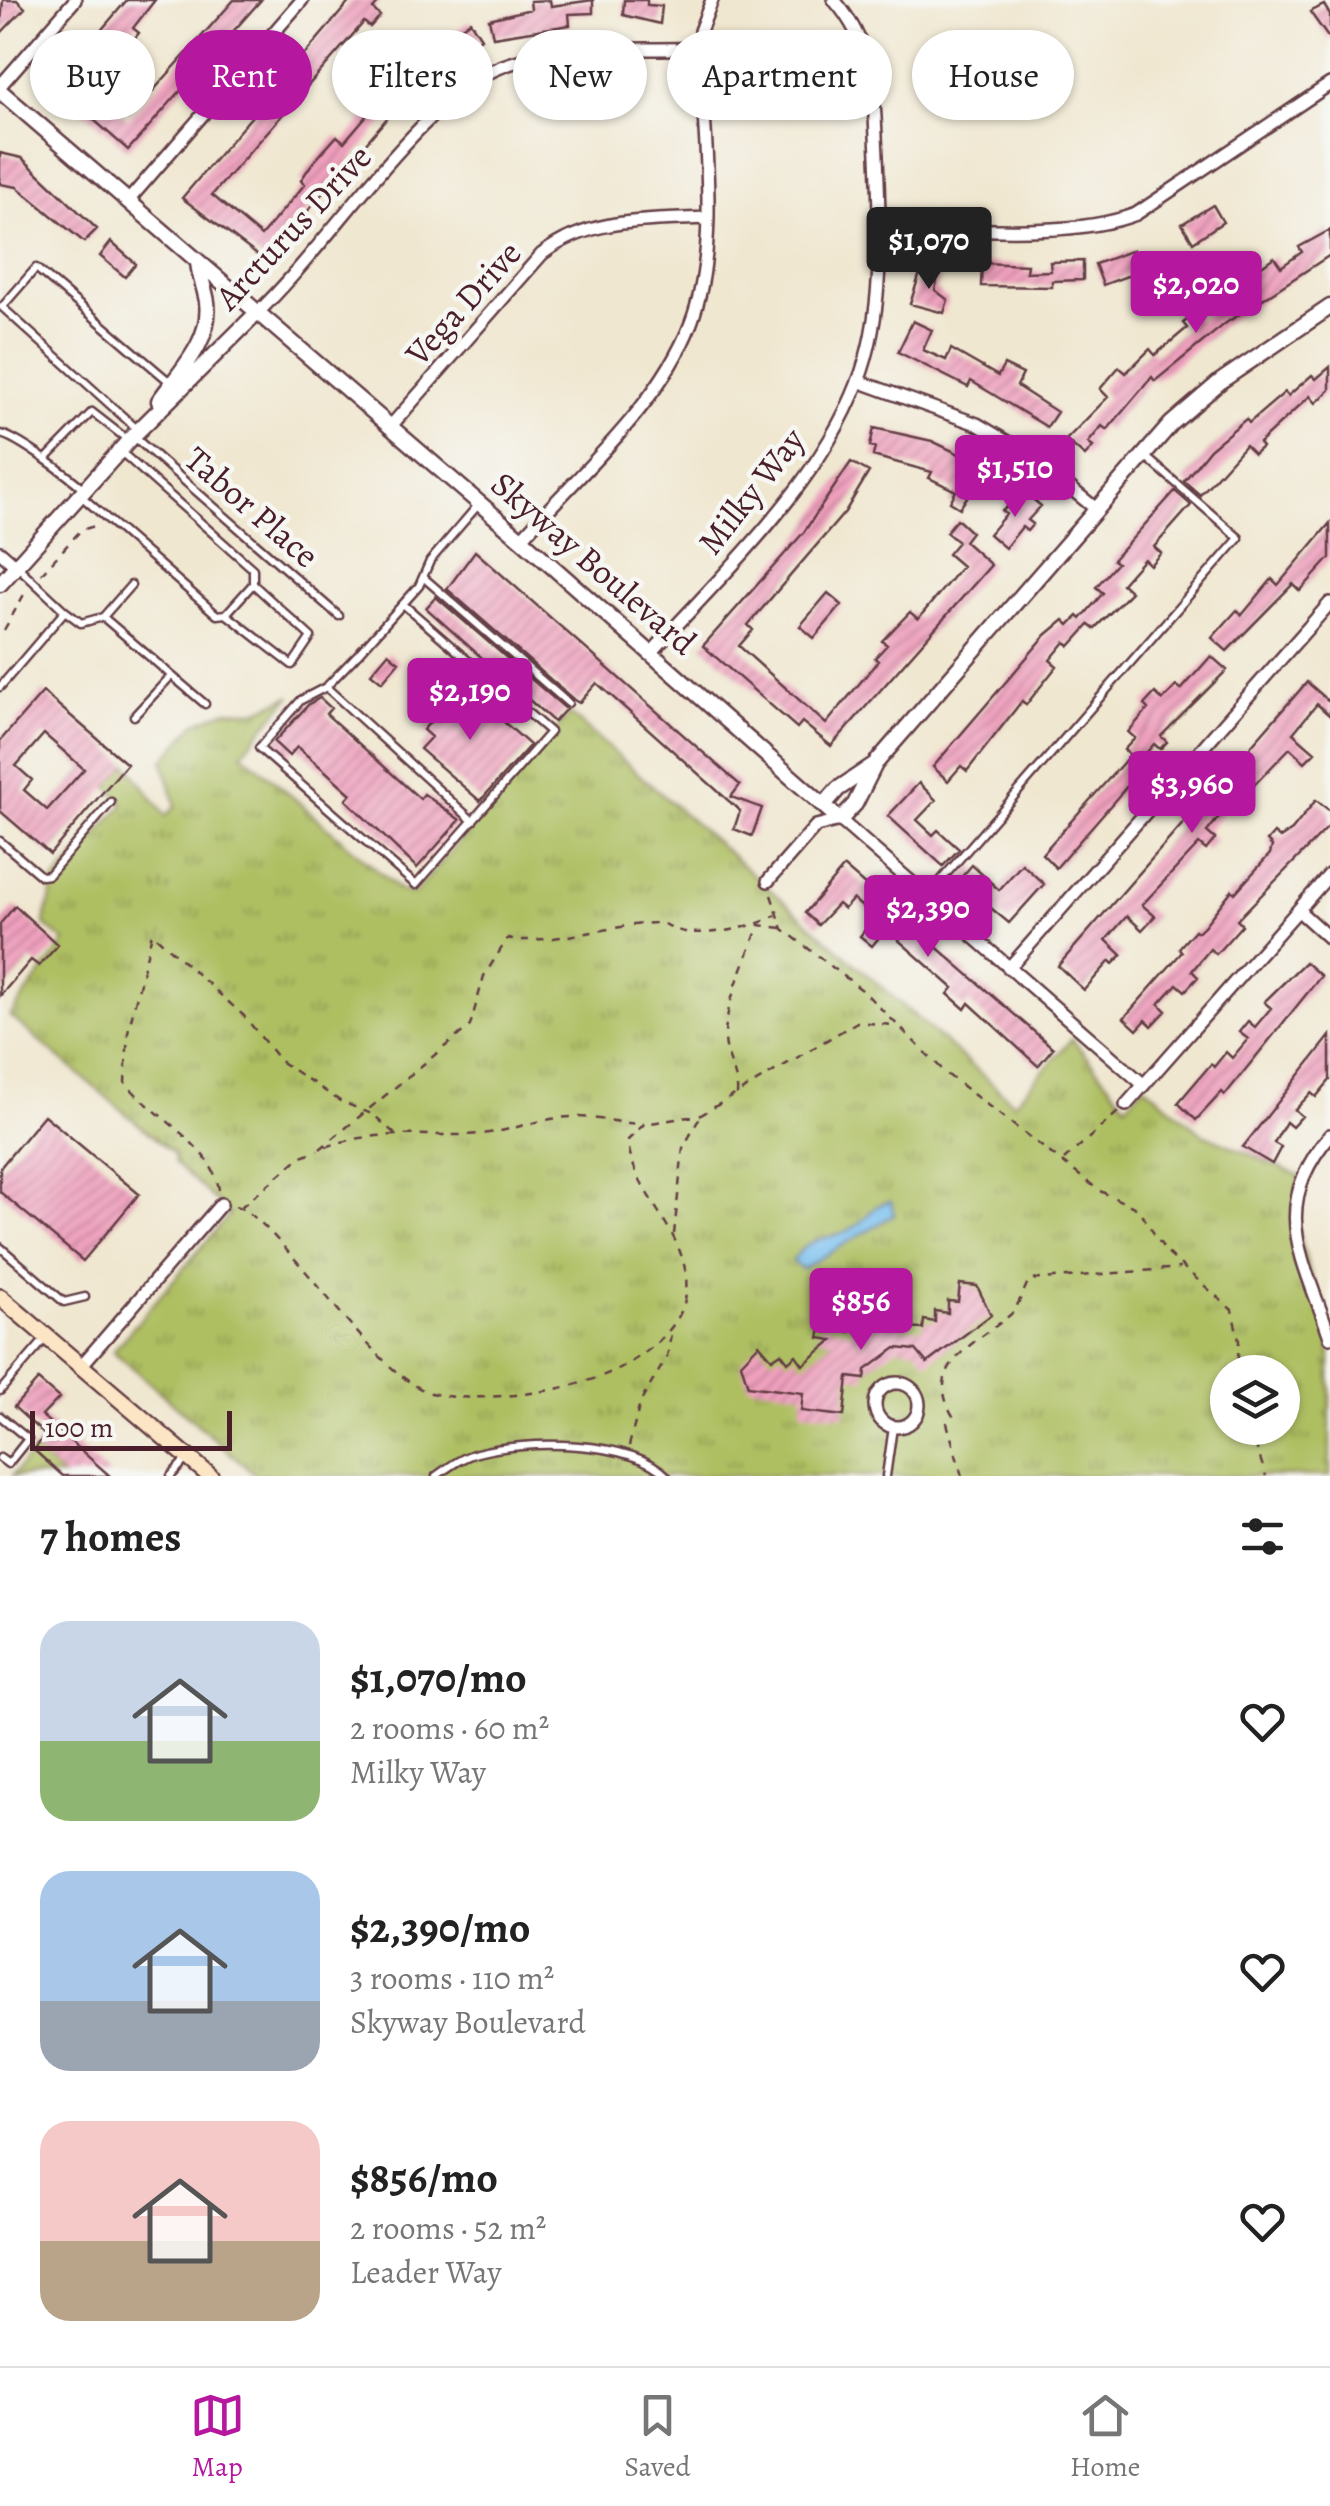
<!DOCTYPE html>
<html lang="en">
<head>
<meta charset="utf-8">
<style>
  :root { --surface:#fff; --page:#f2f2f2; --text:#222; --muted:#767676; --line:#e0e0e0; --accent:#b5179e }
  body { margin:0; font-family:Alegreya,serif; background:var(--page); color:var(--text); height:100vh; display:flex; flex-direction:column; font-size:38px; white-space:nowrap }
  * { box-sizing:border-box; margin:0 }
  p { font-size:32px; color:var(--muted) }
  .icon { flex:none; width:55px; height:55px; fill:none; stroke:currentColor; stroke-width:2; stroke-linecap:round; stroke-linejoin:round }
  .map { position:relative; height:1476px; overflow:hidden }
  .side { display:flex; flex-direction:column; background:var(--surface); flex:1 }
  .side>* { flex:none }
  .top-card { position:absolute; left:30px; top:30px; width:1270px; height:90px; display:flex; gap:20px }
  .buttons { position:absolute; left:1210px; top:1355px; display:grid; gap:20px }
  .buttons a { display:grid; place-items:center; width:90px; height:90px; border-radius:50%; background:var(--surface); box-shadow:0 2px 8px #0004; font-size:50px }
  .scale { position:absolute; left:30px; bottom:25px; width:202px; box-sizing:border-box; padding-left:10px; border:5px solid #4a1f2b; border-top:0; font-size:28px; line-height:35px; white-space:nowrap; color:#4a1f2b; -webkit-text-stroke:8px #f6f6f2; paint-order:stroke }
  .price { position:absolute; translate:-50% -85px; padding:0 22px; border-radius:10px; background:var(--accent); color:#fff; font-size:32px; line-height:65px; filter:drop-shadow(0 2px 5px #0008) }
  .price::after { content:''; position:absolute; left:50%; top:60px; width:30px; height:22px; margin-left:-15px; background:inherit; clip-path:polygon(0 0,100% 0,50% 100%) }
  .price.on { background:#222; color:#fff }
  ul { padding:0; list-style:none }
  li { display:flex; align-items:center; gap:30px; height:250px; padding:0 40px }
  li span { display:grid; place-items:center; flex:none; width:280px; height:200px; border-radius:30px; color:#555 }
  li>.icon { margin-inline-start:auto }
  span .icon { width:120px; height:120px; fill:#fffc; stroke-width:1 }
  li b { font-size:42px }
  h2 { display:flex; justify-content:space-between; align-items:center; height:120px; padding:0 40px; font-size:42px }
  .pill { padding:0 35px; border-radius:45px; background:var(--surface); box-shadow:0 2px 8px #0004; font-size:35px; line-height:90px }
  .pill.on { background:var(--accent); color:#fff }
  .tabs { display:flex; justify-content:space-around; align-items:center; height:140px; border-top:2px solid var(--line); background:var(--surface); font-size:28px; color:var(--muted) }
  .tabs a { display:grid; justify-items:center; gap:5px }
  .tabs .on { color:var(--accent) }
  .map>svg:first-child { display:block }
  .grass { fill:url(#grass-tufts); stroke:#7c6f46; stroke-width:2.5; fill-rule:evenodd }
  .water { fill:#78c0f0; stroke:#61708e; stroke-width:2.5 }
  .building { fill:url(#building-hatch); fill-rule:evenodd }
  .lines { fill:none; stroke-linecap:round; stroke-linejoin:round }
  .service-casing { stroke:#633d44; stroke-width:11 }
  .minor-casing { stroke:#633d44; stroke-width:16 }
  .tertiary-casing { stroke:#633d44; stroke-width:19 }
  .secondary-casing { stroke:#633d44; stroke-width:20 }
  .path { stroke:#633d44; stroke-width:2.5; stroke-dasharray:8 8; stroke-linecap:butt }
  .service { stroke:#fff; stroke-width:6 }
  .minor { stroke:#fff; stroke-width:11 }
  .tertiary { stroke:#fff; stroke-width:14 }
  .secondary { stroke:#fce5c4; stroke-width:15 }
  .labels { text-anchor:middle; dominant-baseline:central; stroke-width:9; stroke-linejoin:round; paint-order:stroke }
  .street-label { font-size:35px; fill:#4a1f2b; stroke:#f6f6f2 }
</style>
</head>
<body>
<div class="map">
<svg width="1330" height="1476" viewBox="0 0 1330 1476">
  <defs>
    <pattern id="grass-tufts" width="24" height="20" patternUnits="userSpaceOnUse" patternTransform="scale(2.5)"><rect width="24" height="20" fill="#aebf62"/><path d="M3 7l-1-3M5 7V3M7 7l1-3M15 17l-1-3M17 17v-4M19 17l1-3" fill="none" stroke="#909b51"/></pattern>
    <pattern id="building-hatch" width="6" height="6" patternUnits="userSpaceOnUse" patternTransform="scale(2.5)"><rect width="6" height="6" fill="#efa0bd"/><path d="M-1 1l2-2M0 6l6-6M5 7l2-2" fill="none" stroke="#c4829a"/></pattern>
  </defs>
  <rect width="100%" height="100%" fill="#f6f6f2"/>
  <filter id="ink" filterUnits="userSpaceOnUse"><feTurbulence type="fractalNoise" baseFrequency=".01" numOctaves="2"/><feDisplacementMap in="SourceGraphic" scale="20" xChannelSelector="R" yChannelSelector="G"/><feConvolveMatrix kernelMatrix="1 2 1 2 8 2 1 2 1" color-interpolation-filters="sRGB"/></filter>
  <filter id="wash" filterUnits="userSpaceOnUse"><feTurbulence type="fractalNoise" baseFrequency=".0048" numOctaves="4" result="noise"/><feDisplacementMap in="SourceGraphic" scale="40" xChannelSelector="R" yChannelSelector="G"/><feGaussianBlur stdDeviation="2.25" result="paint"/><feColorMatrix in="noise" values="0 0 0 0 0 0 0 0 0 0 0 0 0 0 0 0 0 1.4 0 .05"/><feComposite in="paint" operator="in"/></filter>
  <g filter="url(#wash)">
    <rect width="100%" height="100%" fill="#f0e7d0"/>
    <path class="grass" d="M 291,696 L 242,753 L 401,891 L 414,894 L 570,714 L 1014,1103 L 1072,1039 L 1126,1105 L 1144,1085 L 1203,1134 L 1300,1176 L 1293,1215 L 1330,1340 L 1330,1476 L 257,1476 L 113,1351 L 230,1214 L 175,1163 L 174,1154 L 10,1016 L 65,942 L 44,924 L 55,880 L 124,804 L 108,786 L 127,764 L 166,816 L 176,806 L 163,761 L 196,723 L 227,710 L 255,711 ZM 1228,1372 L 1282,1372 L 1282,1428 L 1228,1428 Z
      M 34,1450 L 63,1476 L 12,1476 Z"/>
    <path class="water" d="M 891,1201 L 894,1215 L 802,1269 L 793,1262 C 807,1233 830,1242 853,1228 C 869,1218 870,1205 891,1201 Z"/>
    <g id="blocks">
      <path class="building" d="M 3,0 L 17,0 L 25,8 L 0,34 Z
        M 127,0 L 155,0 L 133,28 L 139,33 L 123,52 L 115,46 L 85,81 L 128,119 L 234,0 L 261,0 L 128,150 L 50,81 L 63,65 L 68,69 Z
        M 351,0 L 381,0 L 373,9 L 380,16 L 370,27 L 364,22 L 212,195 L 261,236 L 305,184 L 301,180 L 311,165 L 337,136 L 344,142 L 408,67 L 403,60 L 414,51 L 419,58 L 470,21 L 481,38 L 446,63 L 388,117 L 265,261 L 182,198 Z
        M 550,0 L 551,6 L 593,0 L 593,13 L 569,14 L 570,25 L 493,37 L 489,19 L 531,9 L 530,1 Z
        M 624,0 L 647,0 L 647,5 L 662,6 L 660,24 L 623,15 Z
        M 1324,5 L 1330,15 L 1330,40 L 1310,12 Z
        M 0,153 L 22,158 L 97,229 L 84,242 L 17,187 L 0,184 Z
        M 1213,205 L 1223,222 L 1193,242 L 1182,224 Z
        M 1330,230 L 1330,255 L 1226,323 L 1155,381 L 1152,377 L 1107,430 L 1102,426 L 1088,443 L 1093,447 L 1085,456 L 1066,440 L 1108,397 L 1100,389 L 1119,367 L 1126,373 L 1150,349 L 1155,355 L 1187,328 L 1183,323 L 1194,315 L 1198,320 L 1219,304 L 1211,294 L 1233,278 L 1237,284 L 1274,257 L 1281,267 L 1302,252 L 1299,247 Z
        M 111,242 L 136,264 L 125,277 L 100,256 Z
        M 1133,250 L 1141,271 L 1103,285 L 1095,264 Z
        M 1083,261 L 1083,280 L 1052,281 L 1052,287 L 981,286 L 982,263 L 1027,265 L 1026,272 L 1051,271 L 1050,262 Z
        M 922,267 L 939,272 L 935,290 L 948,300 L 944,313 L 910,304 Z
        M 913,321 L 932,330 L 923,350 L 946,360 L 951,349 L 998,376 L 1004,365 L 1023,374 L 1017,386 L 1057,412 L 1047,427 L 971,381 L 968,387 L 898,352 Z
        M 1330,367 L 1330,390 L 1316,403 L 1310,396 L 1259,443 L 1262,447 L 1254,454 L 1245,445 L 1200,495 L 1184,481 L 1210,449 L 1246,419 L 1249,423 L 1285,392 L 1288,396 L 1312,375 L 1316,379 Z
        M 874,428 L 932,441 L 1005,476 L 995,493 L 976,483 L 960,508 L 950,502 L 956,491 L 929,478 L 932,472 L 873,456 L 875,447 L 870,446 Z
        M 851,462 L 869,472 L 845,512 L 748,625 L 753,630 L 739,646 L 826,724 L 878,661 L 875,658 L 887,645 L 882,641 L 910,612 L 918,619 L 962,566 L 948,554 L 958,542 L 946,532 L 957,519 L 971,532 L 964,541 L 991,565 L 831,746 L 802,722 L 797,728 L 703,646 L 804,532 Z
        M 1175,491 L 1191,505 L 1154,547 L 1161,553 L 1150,565 L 1144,559 L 1122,584 L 1131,592 L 1094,629 L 1089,625 L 1070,646 L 1065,642 L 1050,660 L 1057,666 L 1037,691 L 1026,705 L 1022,701 L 967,771 L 961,766 L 948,781 L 933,767 L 1046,635 L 1064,620 L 1069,625 L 1078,616 L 1081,619 L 1103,593 L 1096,587 L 1117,563 L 1113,560 Z
        M 1025,493 L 1041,506 L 1028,520 L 1033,524 L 1027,531 L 1022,527 L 1005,548 L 989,534 L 1006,514 L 1002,511 Z
        M 1330,523 L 1330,558 L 1300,591 L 1293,584 L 1227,651 L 1212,638 L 1237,610 L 1242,615 L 1272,579 L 1278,585 Z
        M 475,551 L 740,785 L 731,797 L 762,808 L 752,836 L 734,829 L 740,811 L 597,683 L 579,703 L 574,700 L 447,589 Z
        M 828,593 L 842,605 L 814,638 L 800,626 Z
        M 436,597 L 566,709 L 554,722 L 426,608 Z
        M 388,653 L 399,662 L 382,682 L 371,673 Z
        M 1211,656 L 1227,670 L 1161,736 L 1167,742 L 1160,749 L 1154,744 L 1129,772 L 1135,777 L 1056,868 L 1042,854 L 1130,755 L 1124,750 L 1135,738 L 1128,732 L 1148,709 L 1144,705 L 1155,693 L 1163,700 L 1176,686 L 1181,690 Z
        M 1307,682 L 1330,702 L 1330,716 L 1317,704 L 1293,733 L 1315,752 L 1305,762 L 1290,748 L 1250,789 L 1245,784 L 1207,832 L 1215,839 L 1206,850 L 1199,844 L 1142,905 L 1155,916 L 1142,930 L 1127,916 L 1106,940 L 1122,955 L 1113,964 L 1110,961 L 1084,990 L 1058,966 Z
        M 43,692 L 127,764 L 50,854 L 0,811 L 0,741 ZM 44,734 L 84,769 L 47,810 L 24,790 L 32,780 L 16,766 Z
        M 426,692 L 452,714 L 470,692 L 530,745 L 480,801 L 420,749 L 431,737 L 423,730 L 431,721 L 414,706 Z
        M 320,698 L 331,708 L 326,714 L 420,799 L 424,794 L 460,820 L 417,868 L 346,800 L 351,794 L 323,769 L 297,747 L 289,756 L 274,742 L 309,704 Z
        M 919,783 L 936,800 L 917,820 L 933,835 L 938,830 L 959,849 L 943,866 L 888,816 Z
        M 1316,800 L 1330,811 L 1330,825 L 1237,920 L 1242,925 L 1216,954 L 1210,949 L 1192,971 L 1198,977 L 1185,991 L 1177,984 L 1159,1004 L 1166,1011 L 1152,1026 L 1146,1020 L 1137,1030 L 1124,1018 L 1182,952 L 1179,948 L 1195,930 L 1198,932 L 1204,926 L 1232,890 L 1235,893 L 1270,854 L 1272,846 L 1267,841 L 1274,833 L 1280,838 L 1292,830 Z
        M 1022,864 L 1044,884 L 1009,923 L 958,881 L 972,865 L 999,890 Z
        M 844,867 L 1053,1048 L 1038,1066 L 969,1003 L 965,1009 L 948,994 L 953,988 L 886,929 L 872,946 L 860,936 L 875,918 L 853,899 L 844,909 L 838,904 L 818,925 L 805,913 Z
        M 15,906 L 58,945 L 39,966 L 31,960 L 0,996 L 0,924 Z
        M 1305,962 L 1321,976 L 1225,1095 L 1222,1092 L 1196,1120 L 1178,1103 L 1211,1064 L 1214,1067 L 1226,1052 L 1232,1058 L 1248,1039 L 1239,1032 L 1248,1021 L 1255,1027 L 1271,1008 L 1264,1002 Z
        M 1330,1036 L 1330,1080 L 1316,1097 L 1311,1093 L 1295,1110 L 1302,1116 L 1292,1127 L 1286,1122 L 1274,1143 L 1281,1147 L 1272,1164 L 1243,1147 Z
        M 44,1115 L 139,1194 L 83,1261 L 0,1192 L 0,1168 Z
        M 960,1284 L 977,1286 L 991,1315 L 927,1363 L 916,1350 L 896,1348 L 866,1370 L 865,1379 L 848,1377 L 844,1416 L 801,1411 L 803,1393 L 748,1386 L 741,1363 L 759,1344 L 772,1359 L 781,1353 L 788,1362 L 796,1355 L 803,1365 L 833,1340 L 819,1338 L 822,1324 L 850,1332 L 872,1312 L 890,1314 L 900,1328 L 923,1329 L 924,1320 L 935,1322 L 935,1311 L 948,1313 L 948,1301 L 958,1302 Z
        M 38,1380 L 59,1398 L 42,1416 L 110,1476 L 63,1476 L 34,1450 L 45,1435 L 14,1407 Z"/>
    </g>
  </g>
  <g filter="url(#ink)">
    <use href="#blocks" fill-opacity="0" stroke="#633d44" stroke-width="2.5"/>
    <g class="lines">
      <g class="service-casing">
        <path id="service" d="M 138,430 L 2,307 L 36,268 L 171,383
          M 0,434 C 16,436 69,476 84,489
          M 133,436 L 339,616
          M 120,451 L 253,569 L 253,584 L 226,614
          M 47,458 L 92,412 L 128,440
          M 80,495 L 217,615 L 226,614 L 292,665 L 311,637 L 253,584
          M 423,577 L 568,703
          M 403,604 L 550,732 L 416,885 L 259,748 L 301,700 L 326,687 L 358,654 L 419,586 L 430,561 L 479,504
          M 65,611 L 81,623 L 103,617 L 205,704
          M 103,617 L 131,585
          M 0,687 L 65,611 L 18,567
          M 326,687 L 473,821
          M 134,716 L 171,676
          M 0,841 L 41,876 L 49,875 L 111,802
          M 928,895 L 1239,538 L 1145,456
          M 0,1247 L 64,1302 L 85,1297
          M 0,1391 L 46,1338
          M 0,1416 L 28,1439 L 8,1464 L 0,1458
          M 171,1476 L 187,1458
          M 436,1476 C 449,1467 462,1457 477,1453 C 525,1440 630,1439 667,1476
          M 886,1476 L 893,1427"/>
      </g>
      <g class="minor-casing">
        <path id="minor" d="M 0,86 L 75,0
          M 128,201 L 302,0
          M 880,227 C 955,227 1068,240 1136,214 L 1330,84
          M 257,313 C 324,251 424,95 503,66 C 562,44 637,51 700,48
          M 858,381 L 977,424 L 1031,456 L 1096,509
          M 390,427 L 542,254 C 590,217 648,221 706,218
          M 521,539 C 580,473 659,406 691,323 C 721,244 703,132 700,48 L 700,31 L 712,0
          M 0,552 L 16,566
          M 652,652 C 725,571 818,486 858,382 C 885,312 880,229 877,156 C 874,98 875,46 834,0
          M 768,881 L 816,826 L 840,820 L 1144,1085
          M 1299,911 L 1330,939
          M 1009,968 L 1330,603
          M 1126,1105 L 1330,874
          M 1330,1135 C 1268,1208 1303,1257 1330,1337
          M 81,1366 L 221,1204
          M875 1405a22 22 0 1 1 44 0a22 22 0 1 1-44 0Z"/>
      </g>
      <g class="tertiary-casing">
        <path id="tertiary" d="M 0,91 L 521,539 L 840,820 L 855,804 L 875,764
          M 159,401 C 180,371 212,341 207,302 C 205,288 199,276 198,262
          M 0,584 L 133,436 L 257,313
          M 824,805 L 838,789 L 875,764 L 1171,424 L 1221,381 L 1330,307"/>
      </g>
      <g class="secondary-casing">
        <path id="secondary" d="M 0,1297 L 210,1476"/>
      </g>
      <path class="path" d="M 41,574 L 81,530 L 98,525
        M 4,630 L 26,591
        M 771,895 L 783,929 L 862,990 L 948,1075 L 1100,1191 L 1138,1209 L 1166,1252 L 1232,1310 L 1239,1341 L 1237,1372
        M 737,1095 C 739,1072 724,1058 725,1034 C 727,998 747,959 759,925 L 782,928
        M 326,1147 C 376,1128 429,1138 481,1134 C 507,1132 532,1121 558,1118 C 588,1114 613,1123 643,1124
        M 320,1149 L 470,1026 L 484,976 L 508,938 C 539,947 617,924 655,923 C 666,922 674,931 685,932 C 712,935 752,929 776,915
        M 1064,1160 L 1118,1112
        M 219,1190 C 213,1145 152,1116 125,1082 L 128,1032 L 152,933 L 244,1016 L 280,1061 L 340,1101 L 374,1115 L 396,1135
        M 235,1206 C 254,1211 277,1240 291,1255 C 324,1289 387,1380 431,1393 C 456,1400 490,1397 515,1395 C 551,1391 584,1385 618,1369 C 646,1355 683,1327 686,1293 C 692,1233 632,1197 628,1140 L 644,1124 L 701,1115 L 857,1022 L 894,1025
        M 241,1207 L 302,1156 L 318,1150
        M 674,1234 L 683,1148 L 700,1117
        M 1250,1428 L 1266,1476
        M 629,1446 L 640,1403 L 667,1357 L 672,1329
        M 962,1476 L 947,1423 L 953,1416 C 922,1365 977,1343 1010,1315 C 1018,1308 1024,1289 1029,1280 L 1180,1268"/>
      <use href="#service" class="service"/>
      <use href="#minor" class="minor"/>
      <use href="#tertiary" class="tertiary"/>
      <use href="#secondary" class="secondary"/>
    </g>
  </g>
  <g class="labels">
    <g class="street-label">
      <text transform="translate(293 227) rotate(-47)">Arcturus Drive</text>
      <text transform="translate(463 303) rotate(-48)">Vega Drive</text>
      <text transform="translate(751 491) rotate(-52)">Milky Way</text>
      <text transform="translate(252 507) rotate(41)">Tabor Place</text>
      <text transform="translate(594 563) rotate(41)">Skyway Boulevard</text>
    </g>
  </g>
</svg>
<div class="buttons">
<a><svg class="icon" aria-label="layers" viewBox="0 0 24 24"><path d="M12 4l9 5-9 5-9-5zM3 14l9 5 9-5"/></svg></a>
</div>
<div class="scale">100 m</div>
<b class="price on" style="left:929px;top:292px">$1,070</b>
<b class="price" style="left:1196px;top:336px">$2,020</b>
<b class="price" style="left:1015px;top:520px">$1,510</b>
<b class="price" style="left:470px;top:743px">$2,190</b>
<b class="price" style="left:1192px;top:836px">$3,960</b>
<b class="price" style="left:928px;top:960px">$2,390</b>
<b class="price" style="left:861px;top:1353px">$856</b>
<div class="top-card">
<a class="pill">Buy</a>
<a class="pill on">Rent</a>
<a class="pill">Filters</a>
<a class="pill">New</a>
<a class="pill">Apartment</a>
<a class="pill">House</a>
</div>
</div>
<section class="side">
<h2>7 homes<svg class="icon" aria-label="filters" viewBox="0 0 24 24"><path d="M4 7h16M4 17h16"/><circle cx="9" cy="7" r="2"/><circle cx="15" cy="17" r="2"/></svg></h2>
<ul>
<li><span style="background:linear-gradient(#c9d6e8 60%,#8fb573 0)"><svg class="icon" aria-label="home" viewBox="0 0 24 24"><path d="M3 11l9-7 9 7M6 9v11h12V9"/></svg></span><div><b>$1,070/mo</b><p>2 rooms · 60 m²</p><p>Milky Way</p></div><svg class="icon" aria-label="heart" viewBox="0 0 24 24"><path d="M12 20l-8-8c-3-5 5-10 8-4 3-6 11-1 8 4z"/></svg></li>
<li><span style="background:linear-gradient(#a9c7e8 65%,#9aa5b1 0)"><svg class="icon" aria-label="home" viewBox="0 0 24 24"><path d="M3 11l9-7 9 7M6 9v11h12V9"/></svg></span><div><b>$2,390/mo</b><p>3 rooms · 110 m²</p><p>Skyway Boulevard</p></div><svg class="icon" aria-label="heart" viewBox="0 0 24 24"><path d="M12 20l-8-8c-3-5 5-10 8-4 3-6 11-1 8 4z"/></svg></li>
<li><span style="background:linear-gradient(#f6c9c9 60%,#b9a48a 0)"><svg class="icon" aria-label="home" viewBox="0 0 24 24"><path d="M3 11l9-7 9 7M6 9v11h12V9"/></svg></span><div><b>$856/mo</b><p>2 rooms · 52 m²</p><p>Leader Way</p></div><svg class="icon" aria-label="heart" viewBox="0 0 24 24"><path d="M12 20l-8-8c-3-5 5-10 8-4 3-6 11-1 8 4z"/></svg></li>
</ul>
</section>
<nav class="tabs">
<a class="on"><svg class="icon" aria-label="map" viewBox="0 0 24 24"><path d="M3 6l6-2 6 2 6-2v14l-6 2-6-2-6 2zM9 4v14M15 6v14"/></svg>Map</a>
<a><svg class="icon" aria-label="saved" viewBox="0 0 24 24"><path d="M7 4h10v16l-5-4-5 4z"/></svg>Saved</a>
<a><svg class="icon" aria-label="home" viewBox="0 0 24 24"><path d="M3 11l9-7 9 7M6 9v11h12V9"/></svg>Home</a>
</nav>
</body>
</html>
